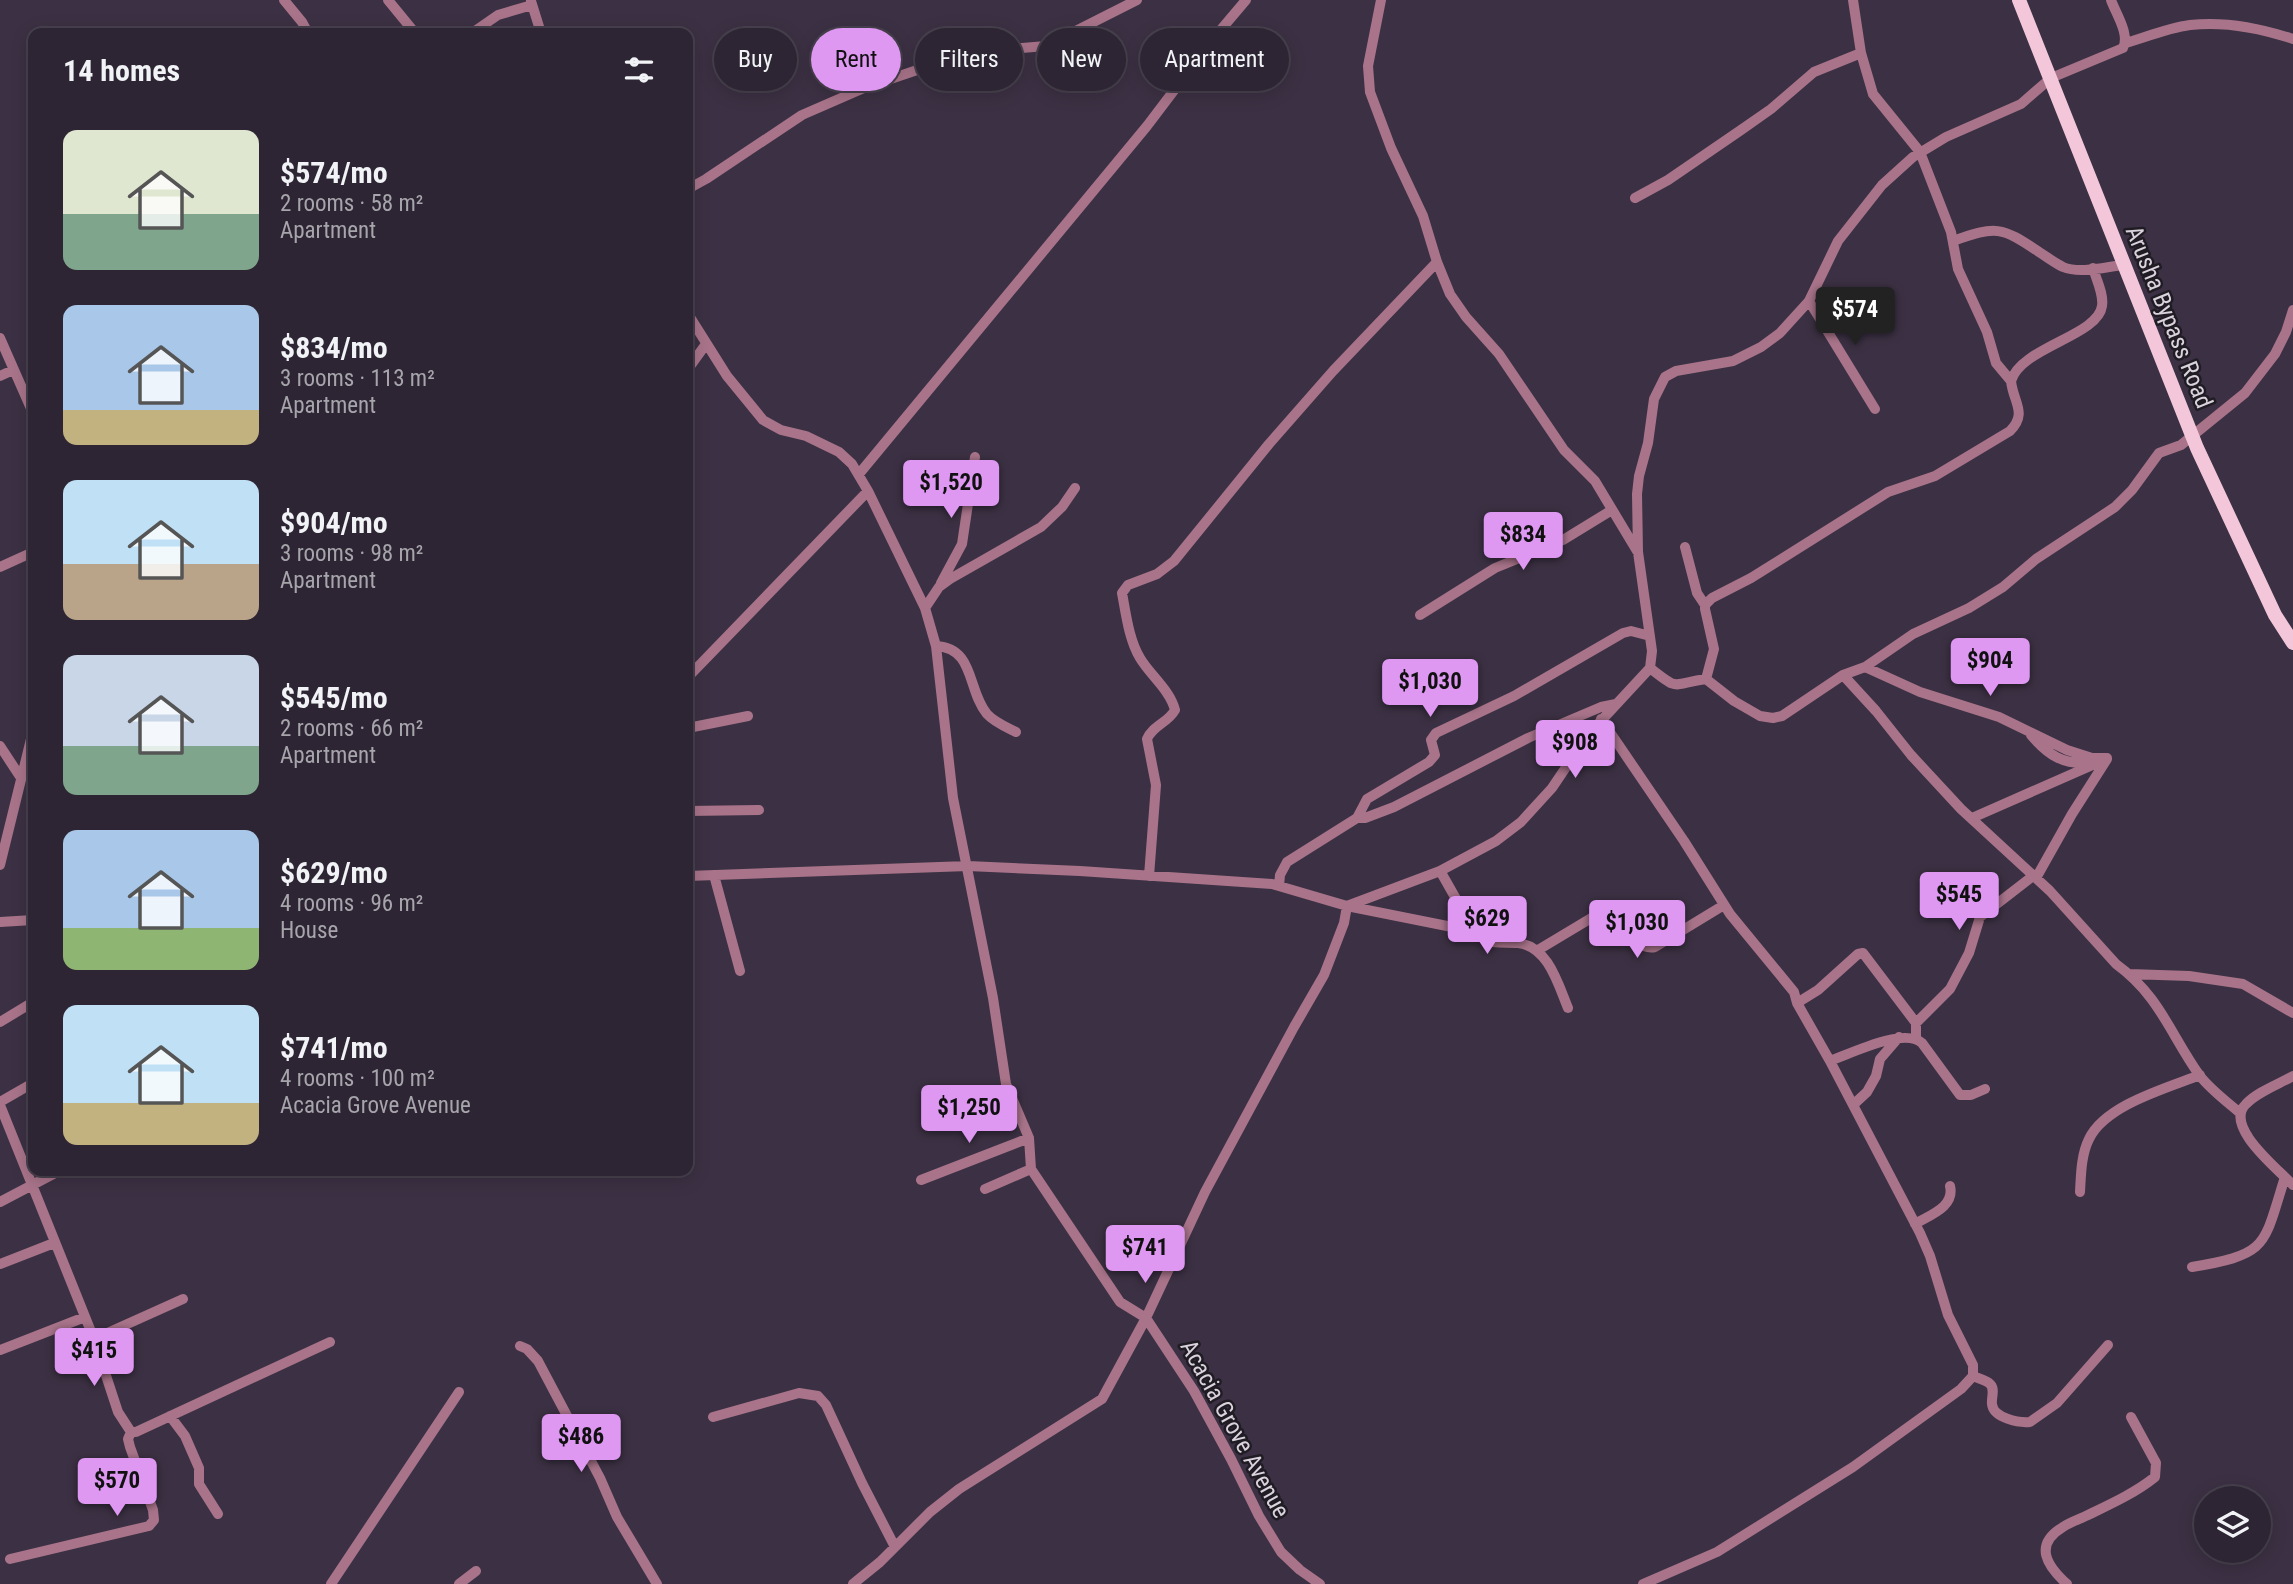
<!DOCTYPE html>
<html lang="en">
<head>
<meta charset="utf-8">
<style>
  :root { --surface:#2d2533; --page:#39313f; --text:#f1f3f6; --muted:#a7a5ac; --line:#48424e; --accent:#de98f2 }
  body { margin:0; font-family:"Roboto Condensed",sans-serif; background:var(--page); color:var(--text); height:100vh; display:flex; flex-direction:column; font-size:26px; white-space:nowrap }
  * { box-sizing:border-box; margin:0 }
  p { font-size:23px; color:var(--muted) }
  .icon { flex:none; width:38px; height:38px; fill:none; stroke:currentColor; stroke-width:2; stroke-linecap:round; stroke-linejoin:round }
  .map { position:relative; flex:1; overflow:hidden }
  .panel { position:absolute; left:28px; top:28px; width:665px; height:1148px; display:flex; flex-direction:column; background:var(--surface); border-radius:14px; box-shadow:0 4px 18px #0003,0 0 0 2px var(--line) }
  .panel>* { flex:none }
  .hud { position:absolute; left:714px; top:28px; width:665px; height:63px; display:flex; gap:14px }
  .controls { position:absolute; left:2194px; top:1486px; display:grid; gap:14px }
  .controls a { display:grid; place-items:center; width:77px; height:77px; border-radius:50%; background:var(--surface); box-shadow:0 4px 18px #0003,0 0 0 2px var(--line); font-size:35px }
  .price { position:absolute; translate:-50% -60px; padding:0 16px; border-radius:7px; background:var(--accent); color:#111; font-size:23px; line-height:46px; filter:drop-shadow(0 2px 4px #0008) }
  .price::after { content:''; position:absolute; left:50%; top:42px; width:21px; height:16px; margin-left:-10px; background:inherit; clip-path:polygon(0 0,100% 0,50% 100%) }
  .price.on { background:#222; color:#fff }
  ul { padding:0; list-style:none }
  li { display:flex; align-items:center; gap:21px; height:175px; padding:0 35px }
  li span { display:grid; place-items:center; flex:none; width:196px; height:140px; border-radius:14px; color:#555 }
  li>.icon { margin-inline-start:auto }
  span .icon { width:84px; height:84px; fill:#fffc; stroke-width:1 }
  li b { font-size:30px }
  h2 { display:flex; justify-content:space-between; align-items:center; height:84px; padding:0 35px; font-size:30px }
  .pill { padding:0 24px; border-radius:32px; background:var(--surface); box-shadow:0 4px 18px #0003,0 0 0 2px var(--line); font-size:24px; line-height:63px }
  .pill.on { background:var(--accent); color:#111 }
  .map>svg:first-child { display:block }
  .lines { fill:none; stroke-linecap:round; stroke-linejoin:round }
  .street { stroke:#a9748a; stroke-width:10 }
  .primary { stroke:#f3c7d9; stroke-width:14 }
  .labels { text-anchor:middle; dominant-baseline:central; stroke-width:5; stroke-linejoin:round; paint-order:stroke }
  .street-label { font-size:24px; fill:#dad3de; stroke:#201c24 }
</style>
</head>
<body>
<div class="map">
<svg width="2293" height="1584" viewBox="0 0 2293 1584">
  <rect width="100%" height="100%" fill="#3c3144"/>
  <g class="lines">
    <path class="street" d="M 284,0 L 302,22 L 308,33
      M 388,0 L 415,33
      M 1381,0 L 1368,66 L 1370,92 L 1391,148 L 1423,216 L 1437,262 L 1450,294 L 1466,317 L 1499,354 L 1564,450 L 1595,481 L 1637,551
      M 1853,0 L 1861,53 L 1873,94 L 1920,152 L 1951,232 L 1958,269 L 1987,332 L 1996,363 L 2011,381
      M 531,1 L 541,33
      M 472,33 L 498,15 L 532,5
      M 2126,43 C 2146,37 2168,28 2190,25 C 2225,21 2260,28 2293,39
      M 688,189 L 706,179 L 802,115 L 864,88 L 929,66 L 1011,49 L 1046,46 L 1137,0
      M 1635,198 L 1668,180 L 1741,130 L 1771,109 L 1814,72 L 1861,53
      M 1953,241 C 1996,226 2001,226 2039,252 C 2047,257 2055,263 2063,267 C 2080,274 2105,267 2123,265
      M 1809,301 L 1875,409
      M 688,314 L 727,376 L 763,420 L 781,430 L 806,436 L 839,452 L 852,464 L 868,491 L 925,608 L 936,646 L 953,798 L 993,998 L 1006,1084 L 1029,1138 L 1031,1169 L 1120,1302 L 1146,1318 L 1194,1391 L 1231,1459 L 1259,1516 L 1281,1552 L 1300,1570 L 1320,1584
      M 0,338 L 33,413
      M 688,369 L 706,344
      M 0,376 L 13,370
      M 859,474 L 1147,126 L 1213,39 L 1246,0
      M 1685,547 L 1697,593 L 1705,605
      M 0,567 L 33,552
      M 941,583 L 962,544 L 975,457
      M 925,608 L 939,587 L 950,579 L 1041,527 L 1062,507 L 1075,488
      M 1420,615 L 1495,568 L 1563,540 L 1612,510
      M 936,646 C 975,648 967,690 987,714 C 994,722 1006,727 1016,732
      M 1865,667 L 1920,692 L 1999,717 L 2067,750 L 2092,758 L 2107,758
      M 1650,668 C 1680,692 1671,684 1706,679 L 1734,701 L 1760,716 L 1773,718 L 1782,716 L 1843,675 L 1865,667 L 1913,634 L 1969,608 L 2003,587 L 2036,559 L 2115,507 L 2132,490 L 2159,453 L 2181,445 L 2245,393 L 2275,354 L 2286,332 L 2293,310
      M 1843,675 L 1876,711 L 1911,755 L 1961,809 L 2050,891 L 2116,964 C 2160,996 2170,1034 2200,1076 C 2211,1090 2226,1101 2240,1113
      M 688,677 L 868,491
      M 1706,679 L 1714,649 L 1705,609 L 1705,605 L 1712,598 L 1751,578 L 1888,492 L 1935,476 L 2010,431 C 2028,413 2013,402 2011,381 C 2021,347 2098,336 2102,306 C 2104,294 2096,279 2093,268
      M 1601,719 L 1684,841 L 1730,914 L 1794,992 L 1797,1003 L 1830,1061 L 1920,1233 L 1930,1256 L 1948,1315 L 1973,1365 L 1973,1376 L 1961,1389 L 1853,1467 L 1717,1552 L 1643,1584
      M 688,728 L 748,716
      M 2031,735 C 2048,755 2063,765 2090,763
      M 0,746 L 21,778
      M 688,811 L 759,810
      M 1357,818 L 1365,818 L 1394,807 L 1528,738 L 1601,707 L 1616,704
      M 1972,818 L 2104,760
      M 0,865 L 33,731
      M 1440,871 C 1449,885 1473,933 1485,940 C 1493,944 1508,942 1518,943 C 1548,946 1558,984 1568,1008
      M 714,875 L 740,971
      M 688,876 L 968,866 L 1080,871 L 1272,884 L 1347,906 L 1440,871 L 1496,841 L 1521,822 L 1552,788 L 1587,736 L 1650,668 L 1652,651 L 1638,552 L 1637,494 L 1639,476 L 1648,443 L 1654,399 L 1665,377 L 1676,371 L 1733,361 L 1761,347 L 1780,333 L 1809,301 L 1838,241 L 1882,185 L 1913,157 L 1946,137 L 2021,104 L 2051,78 L 2123,48 C 2130,34 2116,14 2111,0
      M 1149,876 L 1156,785 L 1147,739 C 1153,725 1168,723 1175,710 C 1170,690 1150,675 1140,658 C 1129,640 1126,614 1122,593 L 1128,585 L 1157,574 L 1174,561 L 1269,444 L 1333,371 L 1437,262
      M 2036,878 L 2072,814 L 2107,759
      M 1279,886 L 1280,875 L 1287,862 L 1357,818 L 1367,799 L 1429,762 L 1435,755 L 1431,740 L 1436,733 L 1514,696 L 1623,633 L 1631,631 L 1650,636
      M 0,922 L 33,920
      M 1538,950 L 1598,914 L 1603,915 C 1617,925 1637,951 1655,947 L 1724,905
      M 2129,974 L 2189,976 L 2243,984 L 2293,1013
      M 1797,1003 L 1818,990 L 1858,954 L 1863,953 L 1916,1023 L 1916,1038
      M 0,1022 L 33,1002
      M 1916,1023 L 1950,989 L 1969,953 L 1980,917 L 2033,876
      M 1830,1061 C 1852,1053 1904,1027 1922,1043 L 1960,1095 L 1971,1095 L 1985,1089
      M 2293,1076 C 2279,1084 2257,1092 2246,1104 C 2223,1126 2278,1169 2293,1185
      M 0,1102 L 33,1083
      M 0,1105 L 94,1339 L 118,1412 L 131,1432 L 136,1432 L 330,1342
      M 1853,1105 L 1867,1092 L 1876,1076 L 1880,1059 L 1899,1037
      M 921,1180 L 1029,1138
      M 985,1189 L 1031,1169
      M 2080,1192 C 2081,1175 2081,1155 2089,1139 C 2105,1105 2167,1088 2200,1075
      M 0,1202 L 59,1171
      M 1915,1224 C 1930,1215 1955,1207 1950,1186
      M 0,1264 L 54,1243
      M 2192,1267 C 2269,1254 2263,1247 2285,1177
      M 94,1339 L 183,1299
      M 520,1346 L 527,1349 L 538,1361 L 600,1478 L 617,1517 L 657,1584
      M 0,1350 L 85,1317
      M 1973,1376 C 1977,1378 1985,1380 1989,1383 C 1996,1388 1991,1397 1992,1404 C 1993,1418 2019,1423 2030,1422 L 2057,1403 L 2108,1345
      M 170,1416 L 185,1436 L 199,1468 L 199,1484 L 218,1514
      M 713,1417 L 799,1393 L 818,1396 L 826,1405 L 862,1483 L 895,1547
      M 10,1559 L 149,1526 L 154,1520 L 153,1510 L 130,1447 L 128,1439 L 131,1432
      M 331,1584 L 459,1392
      M 459,1584 L 476,1571
      M 853,1584 L 880,1562 L 930,1512 L 959,1489 L 1102,1399 L 1146,1318 L 1205,1192 L 1294,1027 L 1324,975 L 1344,923 L 1347,906 L 1477,932
      M 2067,1584 C 2047,1566 2033,1545 2063,1527 C 2070,1522 2080,1519 2088,1515 C 2111,1504 2135,1493 2155,1477 L 2156,1463 L 2131,1417"/>
    <path class="primary" d="M 2019,0 L 2197,448 L 2275,615 L 2293,643"/>
  </g>
  <g class="labels">
    <g class="street-label">
      <text transform="translate(2169 317) rotate(68)">Arusha Bypass Road</text>
      <text transform="translate(1235 1429) rotate(61)">Acacia Grove Avenue</text>
    </g>
  </g>
</svg>
<div class="controls">
<a><svg class="icon" aria-label="layers" viewBox="0 0 24 24"><path d="M12 4l9 5-9 5-9-5zM3 14l9 5 9-5"/></svg></a>
</div>
<b class="price on" style="left:1855px;top:347px">$574</b>
<b class="price" style="left:951px;top:520px">$1,520</b>
<b class="price" style="left:1523px;top:572px">$834</b>
<b class="price" style="left:1990px;top:698px">$904</b>
<b class="price" style="left:1430px;top:719px">$1,030</b>
<b class="price" style="left:1575px;top:780px">$908</b>
<b class="price" style="left:1959px;top:932px">$545</b>
<b class="price" style="left:1487px;top:956px">$629</b>
<b class="price" style="left:1637px;top:960px">$1,030</b>
<b class="price" style="left:969px;top:1145px">$1,250</b>
<b class="price" style="left:1145px;top:1285px">$741</b>
<b class="price" style="left:94px;top:1388px">$415</b>
<b class="price" style="left:581px;top:1474px">$486</b>
<b class="price" style="left:117px;top:1518px">$570</b>
<div class="hud">
<a class="pill">Buy</a>
<a class="pill on">Rent</a>
<a class="pill">Filters</a>
<a class="pill">New</a>
<a class="pill">Apartment</a>
</div>
<section class="panel">
<h2>14 homes<svg class="icon" aria-label="filters" viewBox="0 0 24 24"><path d="M4 7h16M4 17h16"/><circle cx="9" cy="7" r="2"/><circle cx="15" cy="17" r="2"/></svg></h2>
<ul>
<li><span style="background:linear-gradient(#dfe7d0 60%,#7fa58c 0)"><svg class="icon" aria-label="home" viewBox="0 0 24 24"><path d="M3 11l9-7 9 7M6 9v11h12V9"/></svg></span><div><b>$574/mo</b><p>2 rooms · 58 m²</p><p>Apartment</p></div></li>
<li><span style="background:linear-gradient(#a9c7e8 75%,#c2b280 0)"><svg class="icon" aria-label="home" viewBox="0 0 24 24"><path d="M3 11l9-7 9 7M6 9v11h12V9"/></svg></span><div><b>$834/mo</b><p>3 rooms · 113 m²</p><p>Apartment</p></div></li>
<li><span style="background:linear-gradient(#bfe0f5 60%,#b9a48a 0)"><svg class="icon" aria-label="home" viewBox="0 0 24 24"><path d="M3 11l9-7 9 7M6 9v11h12V9"/></svg></span><div><b>$904/mo</b><p>3 rooms · 98 m²</p><p>Apartment</p></div></li>
<li><span style="background:linear-gradient(#c9d6e8 65%,#7fa58c 0)"><svg class="icon" aria-label="home" viewBox="0 0 24 24"><path d="M3 11l9-7 9 7M6 9v11h12V9"/></svg></span><div><b>$545/mo</b><p>2 rooms · 66 m²</p><p>Apartment</p></div></li>
<li><span style="background:linear-gradient(#a9c7e8 70%,#8fb573 0)"><svg class="icon" aria-label="home" viewBox="0 0 24 24"><path d="M3 11l9-7 9 7M6 9v11h12V9"/></svg></span><div><b>$629/mo</b><p>4 rooms · 96 m²</p><p>House</p></div></li>
<li><span style="background:linear-gradient(#bfe0f5 70%,#c2b280 0)"><svg class="icon" aria-label="home" viewBox="0 0 24 24"><path d="M3 11l9-7 9 7M6 9v11h12V9"/></svg></span><div><b>$741/mo</b><p>4 rooms · 100 m²</p><p>Acacia Grove Avenue</p></div></li>
</ul>
</section>
</div>
</body>
</html>
